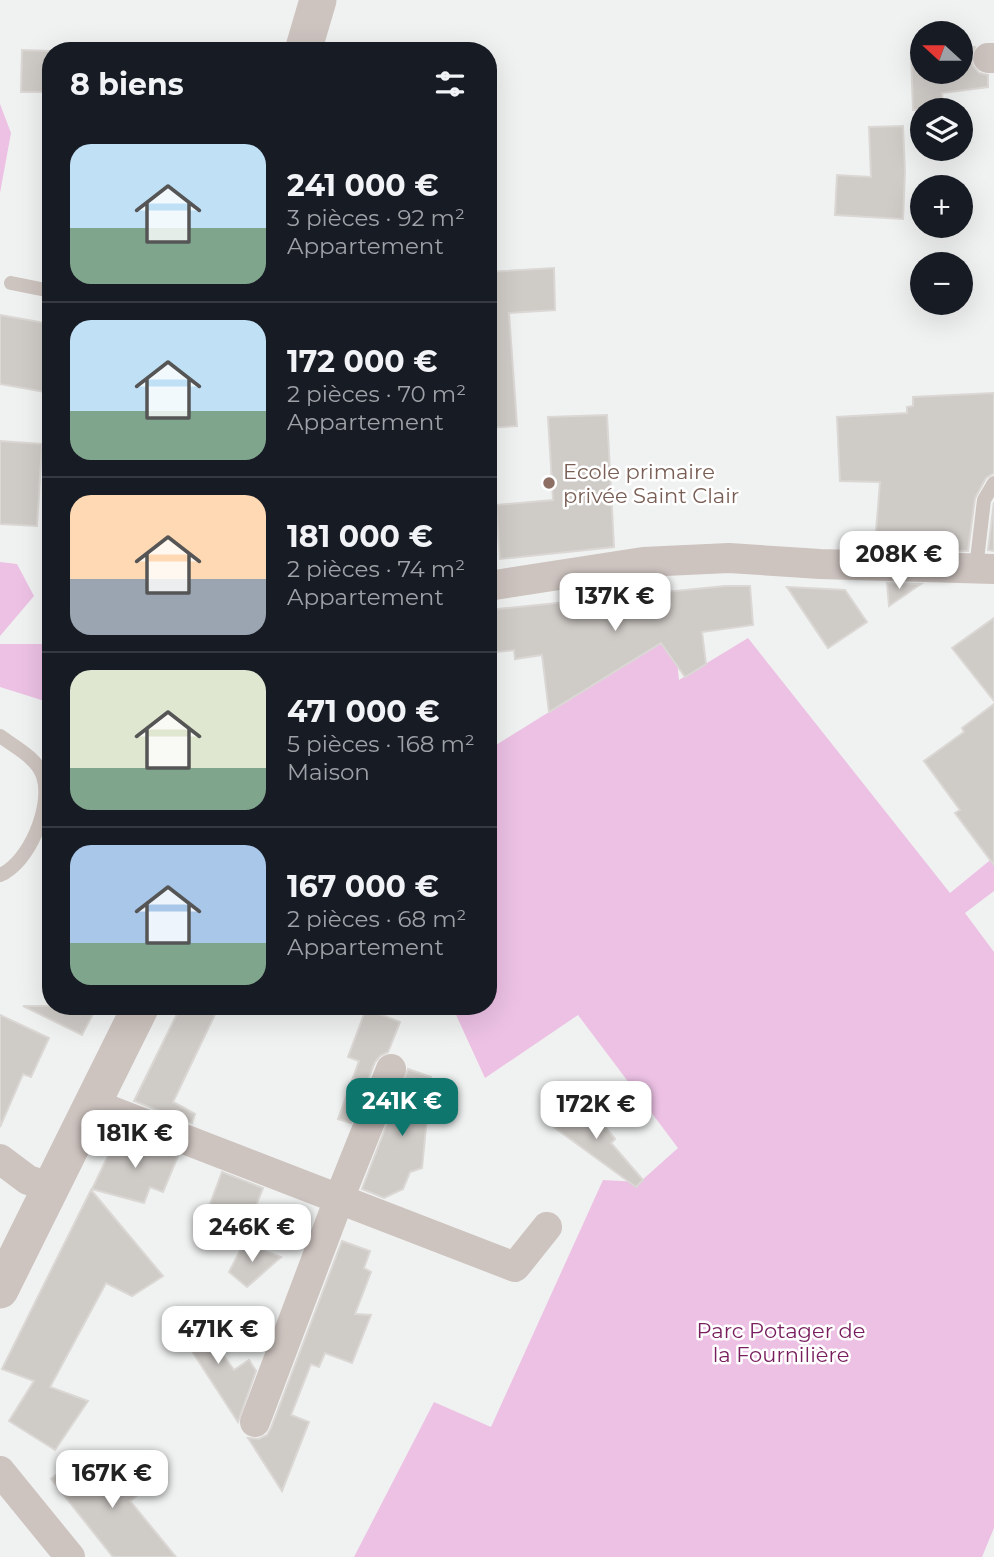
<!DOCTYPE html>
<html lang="fr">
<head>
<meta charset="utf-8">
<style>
  :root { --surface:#171b24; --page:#20242c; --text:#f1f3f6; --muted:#9ea1a6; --line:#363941; --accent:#0f766e }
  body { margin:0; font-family:Montserrat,sans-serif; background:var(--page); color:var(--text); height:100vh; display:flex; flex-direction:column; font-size:26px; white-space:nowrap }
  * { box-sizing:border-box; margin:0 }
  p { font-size:23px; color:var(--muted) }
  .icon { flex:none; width:38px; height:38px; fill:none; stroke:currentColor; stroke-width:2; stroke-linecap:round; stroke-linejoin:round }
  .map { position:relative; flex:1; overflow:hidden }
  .drawer { position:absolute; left:42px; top:42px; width:455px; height:973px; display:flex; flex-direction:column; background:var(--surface); border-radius:28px; box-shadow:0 7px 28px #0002 }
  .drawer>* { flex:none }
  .needle { width:46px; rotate:291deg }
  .fabs { position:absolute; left:910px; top:21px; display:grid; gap:14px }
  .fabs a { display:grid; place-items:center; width:63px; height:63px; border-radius:50%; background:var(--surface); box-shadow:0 7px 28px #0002; font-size:35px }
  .price { position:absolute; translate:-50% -60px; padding:0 16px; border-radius:14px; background:#fff; color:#222; font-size:23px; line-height:46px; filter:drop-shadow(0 2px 4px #0008) }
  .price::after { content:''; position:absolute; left:50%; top:42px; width:21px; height:16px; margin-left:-10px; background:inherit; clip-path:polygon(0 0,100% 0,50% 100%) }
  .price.active { background:var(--accent); color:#fff }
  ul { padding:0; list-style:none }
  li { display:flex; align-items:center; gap:21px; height:175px; padding:0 28px }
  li+li { border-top:2px solid var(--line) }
  li span { display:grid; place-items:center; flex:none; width:196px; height:140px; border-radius:21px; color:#555 }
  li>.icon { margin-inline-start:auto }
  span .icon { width:84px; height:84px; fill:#fffc; stroke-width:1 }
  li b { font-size:30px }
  h2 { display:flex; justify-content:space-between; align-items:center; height:84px; padding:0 28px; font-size:30px }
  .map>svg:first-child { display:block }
  .green { fill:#ecc1e4 }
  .building { fill:#cfcbc7; stroke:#dad7d4; stroke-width:2 }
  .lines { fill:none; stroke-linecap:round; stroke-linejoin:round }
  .service { stroke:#cdc3bf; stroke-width:14 }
  .minor { stroke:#cdc3bf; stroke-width:30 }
  .tertiary { stroke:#cdc3bf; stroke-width:37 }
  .education-dot { fill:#8d6e63; stroke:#fff; stroke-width:2.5 }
  .labels { text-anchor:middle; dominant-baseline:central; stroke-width:5; stroke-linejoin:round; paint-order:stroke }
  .education-label { font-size:21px; fill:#785e54; stroke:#fff; text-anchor:start }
  .park-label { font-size:21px; fill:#781e5e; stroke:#fff }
</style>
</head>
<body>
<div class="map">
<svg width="994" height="1557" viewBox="0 0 994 1557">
  <rect width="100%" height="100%" fill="#f0f2f1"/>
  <path class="green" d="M 0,104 L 11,133 L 0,193 Z
    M 0,562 L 17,564 L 34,596 L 0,636 Z
    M 669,588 L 679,680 L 748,638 L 950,893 L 994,857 L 994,891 L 965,913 L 994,952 L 994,1528 L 982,1557 L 354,1557 L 434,1402 L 491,1427 L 603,1180 L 640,1182 L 678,1148 L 578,1015 L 485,1078 L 452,1006 L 488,1006 L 488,750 L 660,643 L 654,591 Z
    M 0,644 L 51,644 L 51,703 L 0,687 Z"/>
  <path class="building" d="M 975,47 L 971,57 L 973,66 L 979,73 L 988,75 L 988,87 L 942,93 L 943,110 L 913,110 L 911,54 L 922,53 L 922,72 L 961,72 L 961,48 Z
    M 22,50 L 51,51 L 51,92 L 21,92 Z
    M 903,126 L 905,172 L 903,219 L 835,215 L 837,175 L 871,177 L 869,127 Z
    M 554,268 L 555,310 L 509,313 L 517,426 L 488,428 L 488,272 Z
    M 0,315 L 51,324 L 51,393 L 0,384 Z
    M 994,393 L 994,473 L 986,478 L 975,498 L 968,551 L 883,548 L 882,544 L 875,544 L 880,482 L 840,481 L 837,417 L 907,413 L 907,407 L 913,406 L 913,397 Z
    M 607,415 L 614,547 L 500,559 L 496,505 L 553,500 L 548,417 Z
    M 0,441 L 42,444 L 37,526 L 0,524 Z
    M 994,502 L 994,551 L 988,550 Z
    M 887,583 L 921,584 L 889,606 Z
    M 725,586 L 750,586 L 753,625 L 702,632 L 706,664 L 685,677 L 661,643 L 549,712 L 542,655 L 515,659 L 514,650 L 488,653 L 488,610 Z
    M 787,587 L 845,590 L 867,622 L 828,648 Z
    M 994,618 L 994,701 L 952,648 Z
    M 994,704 L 994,865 L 955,813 L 960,810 L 924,761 L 964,732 L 962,728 Z
    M 23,1006 L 97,1006 L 82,1035 Z
    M 181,1006 L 219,1006 L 173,1102 L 195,1114 L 192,1123 L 134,1101 Z
    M 366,1009 L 400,1022 L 388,1052 L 380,1056 L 375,1062 L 351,1123 L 338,1119 L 359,1061 L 348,1057 Z
    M 0,1015 L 49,1038 L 31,1077 L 23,1074 L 0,1127 Z
    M 408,1069 L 431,1077 L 422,1168 L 410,1172 L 403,1189 L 384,1198 L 362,1189 Z
    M 585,1102 L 615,1139 L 611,1143 L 643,1180 L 636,1187 L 551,1125 Z
    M 119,1133 L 178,1156 L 163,1192 L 150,1187 L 144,1203 L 92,1189 Z
    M 222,1172 L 263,1188 L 251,1218 L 241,1225 L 207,1212 Z
    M 91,1190 L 163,1276 L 132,1296 L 106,1283 L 50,1387 L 88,1401 L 55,1450 L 9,1421 L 34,1381 L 2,1369 Z
    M 342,1241 L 370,1251 L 364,1268 L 371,1272 L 355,1314 L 371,1315 L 352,1363 L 325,1353 L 319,1367 L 311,1364 L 291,1415 L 309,1422 L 282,1491 L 248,1438 L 259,1439 L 267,1435 L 271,1428 Z
    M 244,1243 L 281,1257 L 247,1287 L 229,1272 Z
    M 193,1313 L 234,1370 L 249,1360 L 256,1371 L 238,1422 L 175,1325 Z
    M 76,1459 L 99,1468 L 111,1484 L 134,1466 L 149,1486 L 130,1501 L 176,1557 L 113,1557 L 51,1479 Z"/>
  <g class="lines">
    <path class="service" d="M 11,283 L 51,291
      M 976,568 L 984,500 L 994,483
      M 0,736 C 15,747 37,758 43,776 C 53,806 29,863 0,875"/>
    <path class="minor" d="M 988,58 L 994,58
      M 488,586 L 643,562 L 729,558 L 820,564 L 994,569
      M 90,1106 L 109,1110 L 515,1267 L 547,1227
      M 0,1159 L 28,1180 L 50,1187
      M 255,1422 L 339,1199 L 391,1069
      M 0,1471 L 70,1557"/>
    <path class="tertiary" d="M 303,51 L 318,0
      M 0,1290 L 141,1006"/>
  </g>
  <circle class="education-dot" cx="549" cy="483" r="7"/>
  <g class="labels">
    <g class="education-label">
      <text x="563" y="471">Ecole primaire<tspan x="563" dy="24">privée Saint Clair</tspan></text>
    </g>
    <g class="park-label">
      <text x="781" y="1330">Parc Potager de<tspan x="781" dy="24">la Fournilière</tspan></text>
    </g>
  </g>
</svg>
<div class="fabs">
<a><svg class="needle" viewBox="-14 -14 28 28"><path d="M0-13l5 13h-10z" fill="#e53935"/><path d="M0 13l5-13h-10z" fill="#9ea1a6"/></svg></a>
<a><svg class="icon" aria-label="layers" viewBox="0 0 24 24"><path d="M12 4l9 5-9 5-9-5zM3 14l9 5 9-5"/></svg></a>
<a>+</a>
<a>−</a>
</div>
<b class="price" style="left:899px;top:591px">208K €</b>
<b class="price" style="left:615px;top:633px">137K €</b>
<b class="price active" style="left:402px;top:1138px">241K €</b>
<b class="price" style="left:596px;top:1141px">172K €</b>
<b class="price" style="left:135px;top:1170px">181K €</b>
<b class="price" style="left:252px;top:1264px">246K €</b>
<b class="price" style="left:218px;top:1366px">471K €</b>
<b class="price" style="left:112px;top:1510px">167K €</b>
<section class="drawer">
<h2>8 biens<svg class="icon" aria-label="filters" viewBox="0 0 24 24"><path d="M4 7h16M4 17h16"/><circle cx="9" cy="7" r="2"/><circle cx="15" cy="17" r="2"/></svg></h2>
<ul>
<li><span style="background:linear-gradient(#bfe0f5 60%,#7fa58c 0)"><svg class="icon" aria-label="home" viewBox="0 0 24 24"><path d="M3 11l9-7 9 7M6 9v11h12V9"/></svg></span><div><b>241 000 €</b><p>3 pièces · 92 m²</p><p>Appartement</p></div></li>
<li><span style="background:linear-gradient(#bfe0f5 65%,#7fa58c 0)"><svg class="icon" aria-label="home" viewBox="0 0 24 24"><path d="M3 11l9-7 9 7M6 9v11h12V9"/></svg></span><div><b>172 000 €</b><p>2 pièces · 70 m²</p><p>Appartement</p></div></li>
<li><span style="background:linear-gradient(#ffd9b3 60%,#9aa5b1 0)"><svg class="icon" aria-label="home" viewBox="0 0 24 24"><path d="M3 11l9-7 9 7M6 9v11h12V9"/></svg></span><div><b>181 000 €</b><p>2 pièces · 74 m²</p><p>Appartement</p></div></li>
<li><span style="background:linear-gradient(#dfe7d0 70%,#7fa58c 0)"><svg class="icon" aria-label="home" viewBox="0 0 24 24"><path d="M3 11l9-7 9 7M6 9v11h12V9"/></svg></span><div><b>471 000 €</b><p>5 pièces · 168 m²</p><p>Maison</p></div></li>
<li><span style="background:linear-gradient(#a9c7e8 70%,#7fa58c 0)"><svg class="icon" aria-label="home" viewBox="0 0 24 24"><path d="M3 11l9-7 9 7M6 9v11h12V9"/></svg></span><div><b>167 000 €</b><p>2 pièces · 68 m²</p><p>Appartement</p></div></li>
</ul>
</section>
</div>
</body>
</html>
